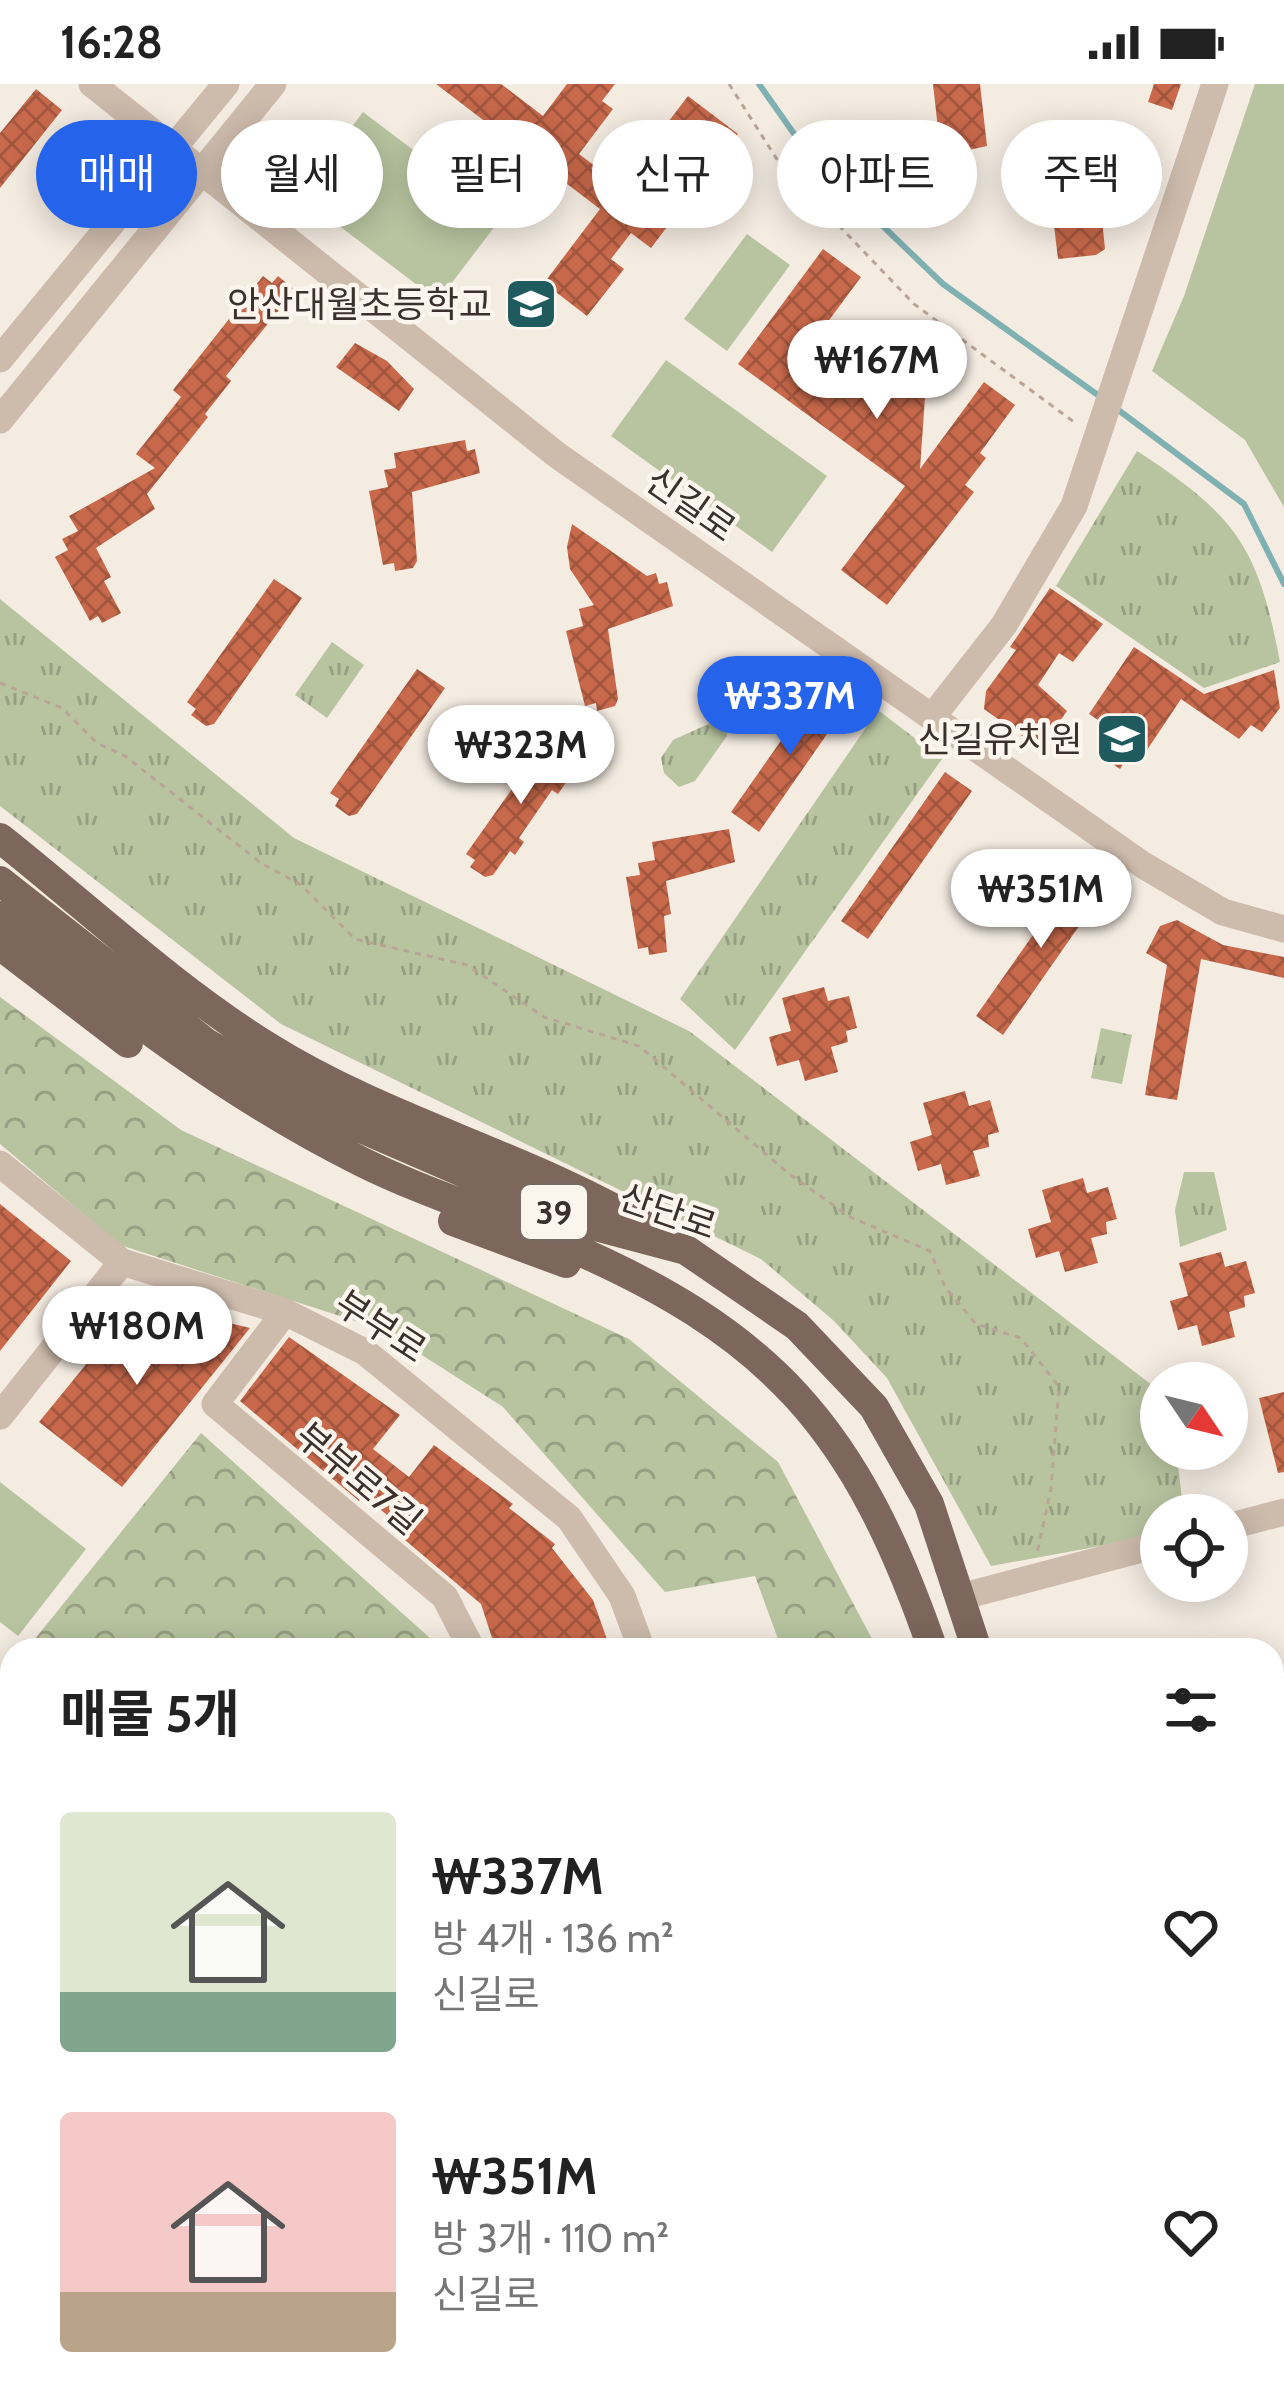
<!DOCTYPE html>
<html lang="ko">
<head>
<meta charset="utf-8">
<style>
  :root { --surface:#fff; --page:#f6f6f6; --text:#222; --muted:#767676; --accent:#2563eb }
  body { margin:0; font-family:Cabin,"Noto Sans KR",sans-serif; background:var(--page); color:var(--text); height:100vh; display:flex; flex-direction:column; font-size:45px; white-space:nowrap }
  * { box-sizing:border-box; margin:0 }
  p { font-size:39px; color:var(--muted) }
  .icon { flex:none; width:66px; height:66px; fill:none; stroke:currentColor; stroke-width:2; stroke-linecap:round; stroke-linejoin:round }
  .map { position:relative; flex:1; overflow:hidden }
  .side { position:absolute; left:0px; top:1554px; width:1284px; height:768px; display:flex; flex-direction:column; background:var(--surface); border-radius:36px 36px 0 0; box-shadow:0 6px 30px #0003 }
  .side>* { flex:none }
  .hud { position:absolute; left:36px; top:36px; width:1212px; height:108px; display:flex; gap:24px }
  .needle { width:78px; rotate:125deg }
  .buttons { position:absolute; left:1140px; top:1278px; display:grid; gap:24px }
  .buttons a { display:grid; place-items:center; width:108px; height:108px; border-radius:50%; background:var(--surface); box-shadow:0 6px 30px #0003; font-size:60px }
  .price { position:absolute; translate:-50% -102px; padding:0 27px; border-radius:42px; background:#fff; color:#222; font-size:39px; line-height:78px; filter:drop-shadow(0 3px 6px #0008) }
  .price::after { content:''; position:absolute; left:50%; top:72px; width:36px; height:27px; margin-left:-18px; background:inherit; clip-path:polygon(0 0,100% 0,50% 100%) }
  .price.current { background:var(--accent); color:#fff }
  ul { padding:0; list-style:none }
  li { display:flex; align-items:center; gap:36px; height:300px; padding:0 60px }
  li span { display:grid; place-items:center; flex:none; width:336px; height:240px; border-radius:12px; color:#555 }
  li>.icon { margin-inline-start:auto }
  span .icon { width:144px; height:144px; fill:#fffc; stroke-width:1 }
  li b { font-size:51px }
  h2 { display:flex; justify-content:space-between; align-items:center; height:144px; padding:0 60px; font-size:51px }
  .tag { padding:0 42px; border-radius:54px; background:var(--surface); box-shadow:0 6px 30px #0003; font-size:42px; line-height:108px }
  .tag.current { background:var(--accent); color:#fff }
  .status { display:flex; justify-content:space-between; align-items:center; height:84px; padding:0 60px; background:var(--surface); direction:ltr }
  .status svg { height:33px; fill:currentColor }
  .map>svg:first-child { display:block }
  .grass { fill:#b8c4a0 }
  .forest { fill:url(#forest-crowns) }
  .park { fill:url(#park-tufts) }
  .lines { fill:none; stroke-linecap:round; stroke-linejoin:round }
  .stream { stroke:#7fb0b2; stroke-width:6 }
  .building { fill:url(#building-cross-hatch) }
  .path { stroke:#b9a596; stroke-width:3; stroke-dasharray:6 6; stroke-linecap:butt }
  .minor { stroke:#cdbbac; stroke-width:27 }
  .major { stroke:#7d675c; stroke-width:30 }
  .labels { text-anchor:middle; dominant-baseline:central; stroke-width:9; stroke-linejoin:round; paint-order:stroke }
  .shield { fill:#fbf5ee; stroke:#756b66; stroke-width:3 }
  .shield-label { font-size:33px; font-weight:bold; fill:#3b302b }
  .poi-label { font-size:36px; fill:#3b302b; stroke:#fbf5ee; text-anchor:end }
  .street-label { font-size:36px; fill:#3b302b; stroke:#fbf5ee }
</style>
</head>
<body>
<div class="status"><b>16:28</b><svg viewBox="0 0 49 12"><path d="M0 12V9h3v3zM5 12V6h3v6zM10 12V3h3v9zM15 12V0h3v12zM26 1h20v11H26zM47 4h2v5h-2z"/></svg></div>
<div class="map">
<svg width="1284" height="2322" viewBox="0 0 1284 2322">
  <defs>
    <pattern id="forest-crowns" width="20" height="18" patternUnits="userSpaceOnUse" patternTransform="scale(3)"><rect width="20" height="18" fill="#b8c4a0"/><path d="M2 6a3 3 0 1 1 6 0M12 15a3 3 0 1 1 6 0" fill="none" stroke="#97a083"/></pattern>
    <pattern id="park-tufts" width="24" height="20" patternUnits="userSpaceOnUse" patternTransform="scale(3)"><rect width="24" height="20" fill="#b8c4a0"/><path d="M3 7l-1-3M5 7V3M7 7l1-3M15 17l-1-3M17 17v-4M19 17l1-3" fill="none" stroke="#97a083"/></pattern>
    <pattern id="building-cross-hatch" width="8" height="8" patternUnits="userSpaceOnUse" patternTransform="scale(3)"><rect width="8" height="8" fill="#c8694b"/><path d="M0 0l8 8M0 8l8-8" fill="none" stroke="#a4573f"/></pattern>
  </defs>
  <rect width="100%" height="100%" fill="#f4ebe1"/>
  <path class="grass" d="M 1255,0 L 1284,0 L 1284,423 L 1245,356 L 1152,287 L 1184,212 Z
    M 363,28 L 502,133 L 438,217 L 300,112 Z
    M 747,150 L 790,181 L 727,267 L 684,235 Z
    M 666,276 L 827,392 L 772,468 L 611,352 Z
    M 0,1398 L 86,1465 L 18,1552 L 0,1538 Z"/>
  <path class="forest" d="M 0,913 L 181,1046 L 629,1255 L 778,1378 L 878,1566 L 782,1566 L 755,1492 L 665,1508 L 503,1323 L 383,1246 L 120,1161 L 0,1060 Z
    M 201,1349 L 440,1563 L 441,1566 L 26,1566 Z
    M 12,1583 L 12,2047 L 0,2038 L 0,1679 L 5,1671 L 0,1598 Z
    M 6,2158 L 12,2163 L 12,2310 L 190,2310 L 204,2322 L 0,2322 L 0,2163 Z"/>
  <path class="park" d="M 1137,367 C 1235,431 1258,461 1280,578 L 1204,604 L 1056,502 Z
    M 0,515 L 294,754 L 689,947 L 1161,1308 L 1161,1365 L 1176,1365 L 1184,1431 L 1161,1431 L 1161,1451 L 991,1482 L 887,1294 L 834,1237 L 761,1175 L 281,940 L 0,722 Z
    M 332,558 L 364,581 L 327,634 L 295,611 Z
    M 878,626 L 942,675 L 735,966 L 680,915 Z
    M 717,636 L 726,642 L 727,652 L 695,697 L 679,703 L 664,689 L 661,674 L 673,656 Z
    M 1101,944 L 1132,951 L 1122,1000 L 1091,994 Z
    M 1184,1088 L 1214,1088 L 1227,1146 L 1180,1163 L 1175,1126 Z"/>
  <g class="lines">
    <path class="stream" d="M 759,0 L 809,71 L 943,200 L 1102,314
      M 1117,325 L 1244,420 L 1284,500"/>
  </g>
  <path class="building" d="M 436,0 L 501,0 L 543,32 L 567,0 L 615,0 L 602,17 L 613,25 L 579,70 L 620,101 L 688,12 L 738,50 L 651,164 L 631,149 L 611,175 L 624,185 L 587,232 L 544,199 L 600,125 Z
    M 933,0 L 980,0 L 987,62 L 941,72 Z
    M 1154,0 L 1181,0 L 1172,26 L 1148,18 Z
    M 36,5 L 62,26 L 0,104 L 0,49 Z
    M 1116,58 L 1127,101 L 1099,105 L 1105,165 L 1096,171 L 1058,175 L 1048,91 L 1042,92 L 1039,76 Z
    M 823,165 L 861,193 L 827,239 L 843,250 L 820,282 L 856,309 L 909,236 L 940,259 L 909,301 L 925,313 L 920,385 L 984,298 L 1015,321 L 980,369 L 986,374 L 965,401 L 974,408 L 887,521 L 841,486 L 905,402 L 738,280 Z
    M 263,192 L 272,199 L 278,192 L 295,206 L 226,292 L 231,297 L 205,330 L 208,333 L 147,410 L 155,425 L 96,464 L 111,493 L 104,497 L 121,529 L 102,539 L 98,532 L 90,537 L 55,473 L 68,466 L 62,455 L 78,447 L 69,432 L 155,384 L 136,370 L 181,313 L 173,306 Z
    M 355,259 L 387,277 L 414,305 L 399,327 L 336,283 Z
    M 465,356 L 467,367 L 475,365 L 480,389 L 412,408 L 417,477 L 413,484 L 395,487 L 394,479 L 383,481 L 369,407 L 388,403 L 384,386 L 396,384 L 394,369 Z
    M 572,440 L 647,492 L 656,489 L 659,500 L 667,498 L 673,522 L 608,545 L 618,615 L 615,622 L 597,627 L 596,619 L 585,622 L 566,547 L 583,542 L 579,525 L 594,521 L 570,485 L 567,463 Z
    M 274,495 L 302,514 L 214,640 L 206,642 L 191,631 L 196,625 L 187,618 Z
    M 1050,504 L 1103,540 L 1073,578 L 1059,569 L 1038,601 L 1067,627 L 1040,665 L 984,625 L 986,607 L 1016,566 L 1010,563 Z
    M 1134,563 L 1204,610 L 1274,586 L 1280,624 L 1262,648 L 1251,641 L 1239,655 L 1181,615 L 1143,672 L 1133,665 L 1120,685 L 1104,674 L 1109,666 L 1100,659 L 1110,644 L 1089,630 Z
    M 417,585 L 445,604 L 357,730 L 349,732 L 335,722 L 339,715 L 330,709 Z
    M 818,604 L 827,610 L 831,604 L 850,617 L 759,748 L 731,728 Z
    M 550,651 L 577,670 L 561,693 L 567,697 L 558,710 L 552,706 L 519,754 L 524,758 L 515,771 L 510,767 L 493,791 L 485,793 L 470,783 L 475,776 L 466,770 Z
    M 945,688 L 972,707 L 868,855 L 841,837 Z
    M 729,745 L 735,778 L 666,797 L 671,830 L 664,832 L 667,868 L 649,871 L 648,863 L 638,865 L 626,793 L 640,791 L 638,779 L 655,776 L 652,758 Z
    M 1080,784 L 1107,802 L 1003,951 L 976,932 Z
    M 1177,836 L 1223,861 L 1284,873 L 1284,894 L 1201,875 L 1177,1016 L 1145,1011 L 1167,881 L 1146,869 L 1160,842 Z
    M 824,903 L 828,917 L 849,912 L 857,944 L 846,947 L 848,958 L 831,963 L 838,988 L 805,997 L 799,976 L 777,982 L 769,953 L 791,947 L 782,914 Z
    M 965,1007 L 969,1022 L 990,1016 L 999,1048 L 988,1051 L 989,1063 L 973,1067 L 980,1092 L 946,1101 L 941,1080 L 918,1087 L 910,1058 L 932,1051 L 923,1019 Z
    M 1083,1094 L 1087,1109 L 1108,1103 L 1117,1135 L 1106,1138 L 1107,1150 L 1091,1154 L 1098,1179 L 1065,1188 L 1059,1167 L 1036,1174 L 1028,1145 L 1051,1138 L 1042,1106 Z
    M 0,1120 L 71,1177 L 0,1267 Z
    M 1221,1168 L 1225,1183 L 1246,1177 L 1255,1209 L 1244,1212 L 1245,1223 L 1229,1228 L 1235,1253 L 1202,1262 L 1197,1241 L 1178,1246 L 1170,1217 L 1188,1212 L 1179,1179 Z
    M 149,1215 L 202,1256 L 217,1236 L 250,1244 L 122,1403 L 39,1338 L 137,1218 Z
    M 289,1253 L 400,1331 L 373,1365 L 409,1393 L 434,1361 L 513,1420 L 509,1424 L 555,1460 L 552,1464 L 593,1516 L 609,1561 L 595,1566 L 496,1566 L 481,1520 L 399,1451 L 400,1441 L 363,1412 L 359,1417 L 240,1317 Z
    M 1284,1308 L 1284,1388 L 1278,1389 L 1259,1314 Z"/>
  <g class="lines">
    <path class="path" d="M 729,0 L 780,80 L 914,220 L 1074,338
      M 0,599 L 62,624 L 97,659 L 125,672 L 261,779 L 301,801 L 355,855 L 467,881 L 544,933 L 639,962 L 788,1089 L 850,1133 L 930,1167 L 945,1203 L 976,1240 L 1021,1254 L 1059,1303 L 1051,1405 L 1037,1469"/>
    <path class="minor" d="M 92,0 L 557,371 L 1143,781 L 1223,828 L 1284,845
      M 0,275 L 226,0
      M 0,336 L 273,0
      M 933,632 L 1004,541 L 1074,422 L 1215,0
      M 0,1080 L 122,1178 L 285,1228 L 365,1268 L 569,1434 L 622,1512 L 642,1566
      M 285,1228 L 215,1320 L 445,1513 L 472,1566
      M 0,1332 L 122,1178
      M 1227,1443 L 1284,1428
      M 960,1513 L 1161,1460
      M 0,2083 L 12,2093
      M 285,2310 L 300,2322
      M 424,2322 L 434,2310
      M 824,2322 L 834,2310"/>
    <path class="major" d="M 0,754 C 87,823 173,904 268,963 C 388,1038 529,1072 650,1145
      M 0,797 L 206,959 L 329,1030 L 573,1136 L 686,1166 L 797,1242 L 874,1323 L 929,1420 L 977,1566
      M 0,832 C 116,923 227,1011 360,1077 C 422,1108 490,1129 554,1156 C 773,1248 856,1344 933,1566
      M 0,861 L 128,959
      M 453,1137 L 566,1179
      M 1165,2310 L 1167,2322
      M 1187,2310 L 1191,2322
      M 1220,2310 L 1224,2322
      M 1244,2310 L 1249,2322
      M 636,2322 L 646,2310"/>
  </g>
  <defs>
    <g id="school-square" transform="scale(2.7)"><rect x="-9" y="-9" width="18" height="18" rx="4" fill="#1f5a5e" stroke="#fbf5ee"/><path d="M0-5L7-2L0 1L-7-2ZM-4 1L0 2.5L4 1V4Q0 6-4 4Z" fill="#fff"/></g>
  </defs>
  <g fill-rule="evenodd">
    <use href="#school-square" x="531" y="220"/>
    <use href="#school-square" x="1122" y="655"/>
  </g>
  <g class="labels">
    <rect class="shield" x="521" y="1101" width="66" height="54" rx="9"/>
    <g class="shield-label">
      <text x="554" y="1128">39</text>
    </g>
    <g class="poi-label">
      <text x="492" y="220">안산대월초등학교</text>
      <text x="1083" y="655">신길유치원</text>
    </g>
    <g class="street-label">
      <text transform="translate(691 420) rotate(35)">신길로</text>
      <text transform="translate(668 1127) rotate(19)">산단로</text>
      <text transform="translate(381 1242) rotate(33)">부부로</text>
      <text transform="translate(359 1394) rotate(40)">부부로7길</text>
    </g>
  </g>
</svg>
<div class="buttons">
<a><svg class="needle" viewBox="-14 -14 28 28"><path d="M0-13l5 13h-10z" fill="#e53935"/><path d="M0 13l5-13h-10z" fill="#767676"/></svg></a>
<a><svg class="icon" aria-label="locate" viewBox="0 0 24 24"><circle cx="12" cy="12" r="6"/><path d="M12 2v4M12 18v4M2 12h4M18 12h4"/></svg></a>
</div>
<b class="price" style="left:877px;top:338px">₩167M</b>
<b class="price current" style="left:790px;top:674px">₩337M</b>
<b class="price" style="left:521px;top:723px">₩323M</b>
<b class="price" style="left:1041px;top:867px">₩351M</b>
<b class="price" style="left:137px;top:1304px">₩180M</b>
<div class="hud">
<a class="tag current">매매</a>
<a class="tag">월세</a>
<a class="tag">필터</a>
<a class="tag">신규</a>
<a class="tag">아파트</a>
<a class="tag">주택</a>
</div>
<section class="side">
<h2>매물 5개<svg class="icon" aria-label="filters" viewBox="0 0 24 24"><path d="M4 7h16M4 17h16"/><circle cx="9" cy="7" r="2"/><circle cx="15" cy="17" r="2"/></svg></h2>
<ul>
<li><span style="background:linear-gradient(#dfe7d0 75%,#7fa58c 0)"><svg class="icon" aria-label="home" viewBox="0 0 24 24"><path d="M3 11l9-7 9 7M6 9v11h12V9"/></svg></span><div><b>₩337M</b><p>방 4개 · 136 m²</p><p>신길로</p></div><svg class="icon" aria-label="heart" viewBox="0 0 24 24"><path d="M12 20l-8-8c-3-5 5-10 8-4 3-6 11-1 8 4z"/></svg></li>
<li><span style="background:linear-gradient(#f6c9c9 75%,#b9a48a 0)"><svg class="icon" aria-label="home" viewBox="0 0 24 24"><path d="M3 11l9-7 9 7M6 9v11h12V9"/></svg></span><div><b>₩351M</b><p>방 3개 · 110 m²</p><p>신길로</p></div><svg class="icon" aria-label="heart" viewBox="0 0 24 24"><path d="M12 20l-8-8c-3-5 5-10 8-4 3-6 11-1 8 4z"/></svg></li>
</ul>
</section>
</div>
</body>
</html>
